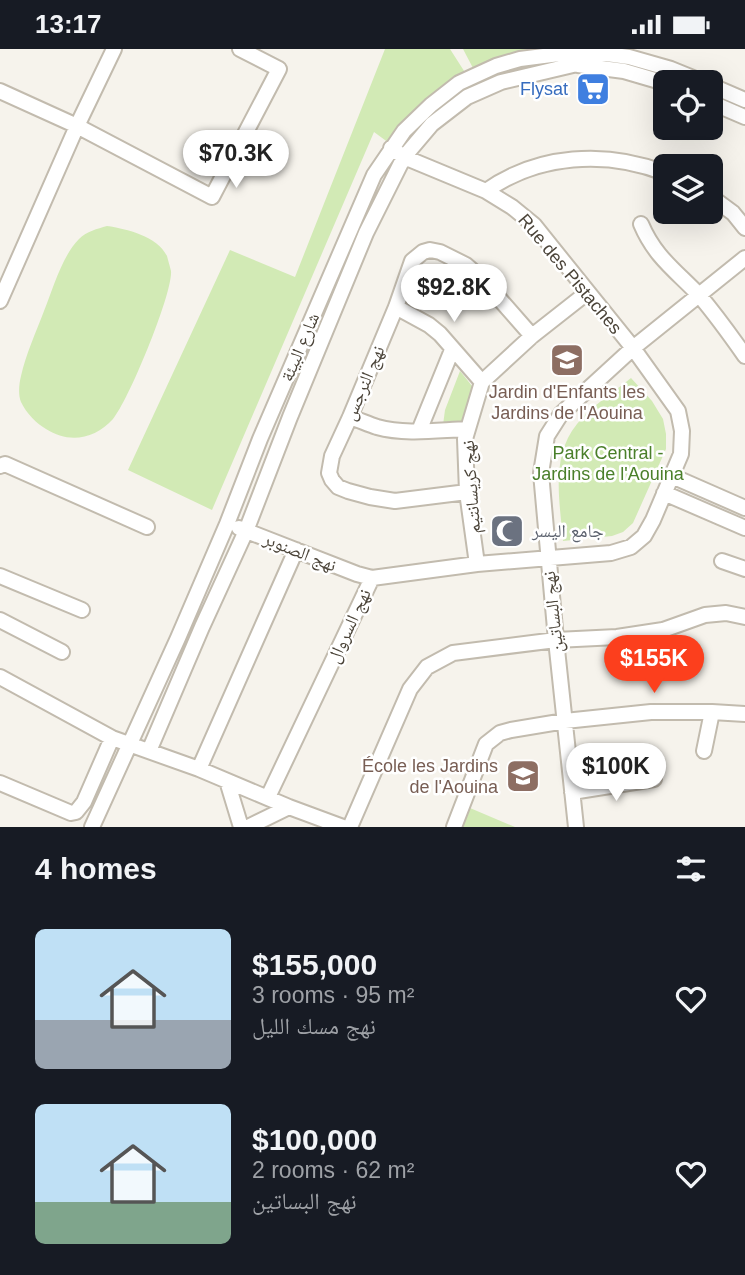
<!DOCTYPE html>
<html lang="en">
<head>
<meta charset="utf-8">
<style>
  :root { --surface:#171b24; --page:#20242c; --text:#f1f3f6; --muted:#9ea1a6; --accent:#fc3f1d }
  body { margin:0; font-family:Helvetica,"Noto Naskh Arabic",sans-serif; background:var(--page); color:var(--text); height:100vh; display:flex; flex-direction:column; font-size:26px; white-space:nowrap }
  * { box-sizing:border-box; margin:0 }
  p { font-size:23px; color:var(--muted) }
  .icon { flex:none; width:38px; height:38px; fill:none; stroke:currentColor; stroke-width:2; stroke-linecap:round; stroke-linejoin:round }
  .map { position:relative; height:778px; overflow:hidden }
  .drawer { display:flex; flex-direction:column; background:var(--surface); flex:1 }
  .drawer>* { flex:none }
  .buttons { position:absolute; left:653px; top:21px; display:grid; gap:14px }
  .buttons a { display:grid; place-items:center; width:70px; height:70px; border-radius:10px; background:var(--surface); box-shadow:0 7px 28px #0002; font-size:35px }
  .price { position:absolute; translate:-50% -60px; padding:0 16px; border-radius:24px; background:#fff; color:#222; font-size:23px; line-height:46px; filter:drop-shadow(0 2px 4px #0008) }
  .price::after { content:''; position:absolute; left:50%; top:42px; width:21px; height:16px; margin-left:-10px; background:inherit; clip-path:polygon(0 0,100% 0,50% 100%) }
  .price.on { background:var(--accent); color:#fff }
  ul { padding:0; list-style:none }
  li { display:flex; align-items:center; gap:21px; height:175px; padding:0 35px }
  li span { display:grid; place-items:center; flex:none; width:196px; height:140px; border-radius:10px; color:#555 }
  li>.icon { margin-inline-start:auto }
  span .icon { width:84px; height:84px; fill:#fffc; stroke-width:1 }
  li b { font-size:30px }
  h2 { display:flex; justify-content:space-between; align-items:center; height:84px; padding:0 35px; font-size:30px }
  .status { display:flex; justify-content:space-between; align-items:center; height:49px; padding:0 35px; background:var(--surface); direction:ltr }
  .status svg { height:19px; fill:currentColor }
  .map>svg:first-child { display:block }
  .green { fill:#d2eab5 }
  .lines { fill:none; stroke-linecap:round; stroke-linejoin:round }
  .minor-casing { stroke:#c2bbae; stroke-width:18 }
  .minor { stroke:#fff; stroke-width:14 }
  .labels { text-anchor:middle; dominant-baseline:central; stroke-width:5; stroke-linejoin:round; paint-order:stroke }
  .shop-label { font-size:18px; fill:#366cbe; stroke:#fff; text-anchor:end }
  .street-label { font-size:18px; fill:#4b4439; stroke:#fff }
  .education-label { font-size:18px; fill:#785e54; stroke:#fff }
  .park-label { font-size:18px; fill:#4a7f2a; stroke:#fff }
  .worship-label { font-size:18px; fill:#5b616d; stroke:#fff; text-anchor:start }
</style>
</head>
<body>
<div class="status"><b>13:17</b><svg viewBox="0 0 49 12"><path d="M0 12V9h3v3zM5 12V6h3v6zM10 12V3h3v9zM15 12V0h3v12zM26 1h20v11H26zM47 4h2v5h-2z"/></svg></div>
<div class="map">
<svg width="745" height="778" viewBox="0 0 745 778">
  <rect width="100%" height="100%" fill="#f6f3ec"/>
  <path class="green" d="M 385,0 L 450,0 L 466,25 L 389,94 L 374,83 L 212,461 L 128,421 L 230,201 L 295,228 Z
    M 463,0 L 562,0 L 474,21 Z
    M 107,177 C 127,180 157,187 167,207 C 168,211 170,218 171,222 C 173,244 128,353 113,370 C 95,390 69,395 46,380 C 37,375 26,364 21,353 C 18,346 19,335 21,327 C 26,305 36,283 44,262 C 53,240 62,207 79,190 C 87,182 97,180 107,177 Z
    M 460,322 L 472,337 L 475,344 L 465,372 L 458,376 L 432,377 L 433,374 L 443,376 L 445,361 Z
    M 631,329 L 652,352 L 663,370 L 666,385 L 666,400 L 633,474 L 623,483 L 612,487 L 563,492 C 560,453 550,408 577,375 C 591,357 613,344 631,329 Z
    M 470,759 L 515,778 L 463,778 Z"/>
  <g class="lines">
    <g class="minor-casing">
      <path id="minor" d="M 578,16 L 624,22 L 665,34
        M 710,36 L 745,51
        M 0,42 L 77,77 L 212,148 L 279,20 L 240,0
        M 710,53 L 745,68
        M 486,142 C 538,105 606,101 665,124
        M 710,147 L 733,164 L 745,179
        M 641,175 C 655,208 675,221 699,246 C 715,265 731,287 745,307
        M 0,252 L 77,77 L 114,0
        M 396,258 L 429,276 L 440,285 L 482,333
        M 350,368 C 359,371 368,375 377,378 C 406,386 438,381 467,380
        M 419,382 L 452,301
        M 0,417 L 5,415 L 147,478
        M 672,427 L 745,459
        M 467,443 L 395,452 L 370,448 L 348,442 L 338,438 L 332,431 L 329,424 L 332,407 L 350,368 L 396,258 L 412,212 L 423,203 L 430,201 L 440,203 L 466,216 L 481,229 L 532,287
        M 664,444 L 745,479
        M 239,479 L 357,525 L 372,529
        M 722,512 L 745,520
        M 477,515 L 467,443 L 465,390 L 482,333 L 532,287 L 588,243
        M 0,527 L 82,561
        M 0,571 L 62,603
        M 0,628 L 112,689 L 199,720 L 289,758 L 343,778
        M 149,702 L 202,578 L 246,482 L 290,368 L 366,184 L 404,108 L 432,75 L 467,48 L 501,33 L 573,16
        M 704,702 L 712,663
        M 199,720 L 296,501
        M 227,732 L 241,778
        M 0,734 L 71,764 L 76,763 L 84,753 L 112,689
        M 572,743 L 654,730
        M 268,748 L 372,529 L 477,515 L 611,504 L 631,498 L 644,487 L 653,471 L 681,405 L 682,382 L 678,362 L 633,299 L 534,176 L 512,158 L 486,142 L 404,108 L 391,99
        M 92,778 L 178,589 L 227,475 L 260,390 L 374,126 L 404,82 L 431,56 L 459,34 L 496,17 L 520,10 L 559,5 L 607,5 L 629,8 L 671,20 L 703,33
        M 248,778 L 289,758
        M 350,778 L 410,640 L 427,618 L 453,604 L 556,591 L 617,588 L 663,581 L 705,566 L 726,564 L 745,568
        M 454,778 L 486,695 L 500,684 L 511,681 L 565,672 L 651,663 L 712,663 L 745,665
        M 576,778 L 556,591 L 541,424 L 547,387 L 561,365 L 633,299 L 745,209"/>
    </g>
    <use href="#minor" class="minor"/>
  </g>
  <defs>
    <g id="supermarket-square" transform="scale(1.75)"><rect x="-9" y="-9" width="18" height="18" rx="4" fill="#3f7fe0" stroke="#fff"/><path d="M-6-5.5h2.5l.6 2H6L4.5 2H-2.5L-4.4-4H-6ZM-1.5 3.2a1.3 1.3 0 1 0 .1 0ZM3 3.2a1.3 1.3 0 1 0 .1 0Z" fill="#fff"/></g>
    <g id="school-square" transform="scale(1.75)"><rect x="-9" y="-9" width="18" height="18" rx="4" fill="#8d6e63" stroke="#fff"/><path d="M0-5L7-2L0 1L-7-2ZM-4 1L0 2.5L4 1V4Q0 6-4 4Z" fill="#fff"/></g>
    <g id="mosque-square" transform="scale(1.75)"><rect x="-9" y="-9" width="18" height="18" rx="4" fill="#6b7280" stroke="#fff"/><path d="M3.5-4.9A6 6 0 1 0 3.5 4.9A5 5 0 1 1 3.5-4.9Z" fill="#fff"/></g>
  </defs>
  <g fill-rule="evenodd">
    <use href="#supermarket-square" x="593" y="40"/>
    <use href="#school-square" x="567" y="311"/>
    <use href="#mosque-square" x="507" y="482"/>
    <use href="#school-square" x="523" y="727"/>
  </g>
  <g class="labels">
    <g class="shop-label">
      <text x="568" y="40">Flysat</text>
    </g>
    <g class="street-label">
      <text transform="translate(570 225) rotate(50)">Rue des Pistaches</text>
      <text transform="translate(300 298) rotate(-67)">شارع البيئة</text>
      <text transform="translate(364 334) rotate(-67)">نهج النرجس</text>
      <text transform="translate(471 438) rotate(-94)">نهج كريسانتيم</text>
      <text transform="translate(300 503) rotate(22)">نهج الصنوبر</text>
      <text transform="translate(553 563) rotate(-96)">نهج البساتين</text>
      <text transform="translate(349 577) rotate(-65)">نهج السروال</text>
    </g>
    <g class="education-label">
      <text x="567" y="343">Jardin d'Enfants les<tspan x="567" dy="21">Jardins de l'Aouina</tspan></text>
      <text x="498" y="717" text-anchor="end">École les Jardins<tspan x="498" dy="21">de l'Aouina</tspan></text>
    </g>
    <g class="park-label">
      <text x="608" y="404">Park Central -<tspan x="608" dy="21">Jardins de l'Aouina</tspan></text>
    </g>
    <g class="worship-label">
      <text x="532" y="482">جامع اليسر</text>
    </g>
  </g>
</svg>
<div class="buttons">
<a><svg class="icon" aria-label="locate" viewBox="0 0 24 24"><circle cx="12" cy="12" r="6"/><path d="M12 2v4M12 18v4M2 12h4M18 12h4"/></svg></a>
<a><svg class="icon" aria-label="layers" viewBox="0 0 24 24"><path d="M12 4l9 5-9 5-9-5zM3 14l9 5 9-5"/></svg></a>
</div>
<b class="price" style="left:236px;top:141px">$70.3K</b>
<b class="price" style="left:454px;top:275px">$92.8K</b>
<b class="price on" style="left:654px;top:646px">$155K</b>
<b class="price" style="left:616px;top:754px">$100K</b>
</div>
<section class="drawer">
<h2>4 homes<svg class="icon" aria-label="filters" viewBox="0 0 24 24"><path d="M4 7h16M4 17h16"/><circle cx="9" cy="7" r="2"/><circle cx="15" cy="17" r="2"/></svg></h2>
<ul>
<li><span style="background:linear-gradient(#bfe0f5 65%,#9aa5b1 0)"><svg class="icon" aria-label="home" viewBox="0 0 24 24"><path d="M3 11l9-7 9 7M6 9v11h12V9"/></svg></span><div><b>$155,000</b><p>3 rooms · 95 m²</p><p>نهج مسك الليل</p></div><svg class="icon" aria-label="heart" viewBox="0 0 24 24"><path d="M12 20l-8-8c-3-5 5-10 8-4 3-6 11-1 8 4z"/></svg></li>
<li><span style="background:linear-gradient(#bfe0f5 70%,#7fa58c 0)"><svg class="icon" aria-label="home" viewBox="0 0 24 24"><path d="M3 11l9-7 9 7M6 9v11h12V9"/></svg></span><div><b>$100,000</b><p>2 rooms · 62 m²</p><p>نهج البساتين</p></div><svg class="icon" aria-label="heart" viewBox="0 0 24 24"><path d="M12 20l-8-8c-3-5 5-10 8-4 3-6 11-1 8 4z"/></svg></li>
</ul>
</section>
</body>
</html>
